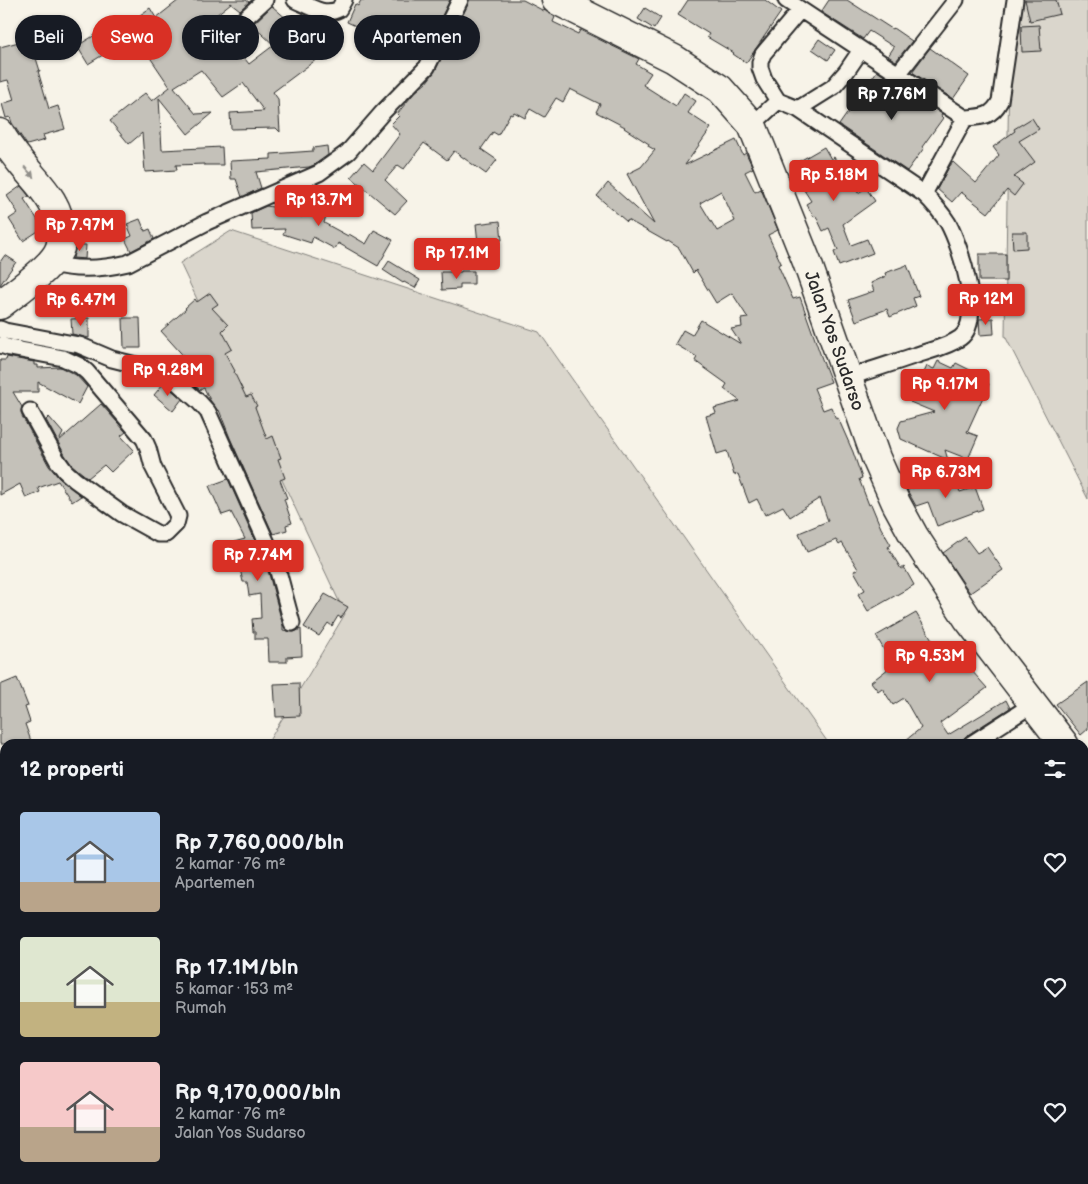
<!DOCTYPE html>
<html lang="id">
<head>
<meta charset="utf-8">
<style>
  :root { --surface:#171b24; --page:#242831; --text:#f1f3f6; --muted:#9ea1a6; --accent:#d93025 }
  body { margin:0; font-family:"Balsamiq Sans",sans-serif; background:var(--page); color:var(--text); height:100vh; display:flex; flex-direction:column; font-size:19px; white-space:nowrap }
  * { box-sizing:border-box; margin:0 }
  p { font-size:16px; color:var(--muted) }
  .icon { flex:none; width:28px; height:28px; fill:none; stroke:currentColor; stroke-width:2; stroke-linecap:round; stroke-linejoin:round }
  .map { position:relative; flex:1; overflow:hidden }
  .sheet { position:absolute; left:0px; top:739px; width:1089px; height:446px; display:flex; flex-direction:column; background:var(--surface); border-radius:15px 15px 0 0; box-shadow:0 1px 4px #0004 }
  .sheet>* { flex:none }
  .guide { position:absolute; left:15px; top:15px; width:500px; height:45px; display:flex; gap:10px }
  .price { position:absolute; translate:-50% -42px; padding:0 11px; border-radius:5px; background:var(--accent); color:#fff; font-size:16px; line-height:32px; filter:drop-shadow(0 1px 2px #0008) }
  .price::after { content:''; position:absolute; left:50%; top:30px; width:15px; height:11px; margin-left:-8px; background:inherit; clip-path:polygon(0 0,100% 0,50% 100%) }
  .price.current { background:#222; color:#fff }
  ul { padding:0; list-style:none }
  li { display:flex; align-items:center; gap:15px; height:125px; padding:0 20px }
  li span { display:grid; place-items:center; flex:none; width:140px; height:100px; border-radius:5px; color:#555 }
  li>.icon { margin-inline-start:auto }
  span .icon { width:60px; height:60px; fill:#fffc; stroke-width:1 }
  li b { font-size:21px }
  h2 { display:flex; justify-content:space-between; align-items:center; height:60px; padding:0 20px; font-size:21px }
  .tag { padding:0 18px; border-radius:22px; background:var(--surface); box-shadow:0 1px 4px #0004; font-size:18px; line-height:45px }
  .tag.current { background:var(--accent); color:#fff }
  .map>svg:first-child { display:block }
  .green { fill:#dad6cc; stroke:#82807c }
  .building { fill:#c4c1b9; stroke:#2b2b2b; fill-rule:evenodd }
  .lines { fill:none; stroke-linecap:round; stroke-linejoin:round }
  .street-casing { stroke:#2b2b2b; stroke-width:19 }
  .highway-casing { stroke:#2b2b2b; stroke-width:31 }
  .street { stroke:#f7f3e8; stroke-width:15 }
  .highway { stroke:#f7f3e8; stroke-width:28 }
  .oneway { fill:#918f8a }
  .labels { text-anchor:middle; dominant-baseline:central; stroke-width:4.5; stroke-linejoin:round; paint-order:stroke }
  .street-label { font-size:18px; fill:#2b2b2b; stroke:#f7f3e8 }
</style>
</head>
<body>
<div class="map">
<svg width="1088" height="1184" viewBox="0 0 1088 1184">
  <rect width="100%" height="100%" fill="#f7f3e8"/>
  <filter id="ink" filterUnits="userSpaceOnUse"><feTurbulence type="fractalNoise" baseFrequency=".02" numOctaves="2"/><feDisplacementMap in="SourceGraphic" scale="10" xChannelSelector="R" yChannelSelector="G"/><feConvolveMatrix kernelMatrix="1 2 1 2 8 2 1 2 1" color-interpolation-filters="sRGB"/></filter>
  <g filter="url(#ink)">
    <path class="green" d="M 1010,0 L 1088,0 L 1088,499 L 1005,336 Z
      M 231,231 L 539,332 L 829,744 L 267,744 L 345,614 L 180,263 Z
      M 92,1180 L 584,1180 L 586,1184 L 91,1184 Z"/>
    <path class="building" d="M 179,0 L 246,0 L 249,2 L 240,10 L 231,3 L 196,31 L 209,48 L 226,35 L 249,64 L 274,45 L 252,25 L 272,6 L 297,28 L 303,14 L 320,20 L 331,22 L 324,38 L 327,39 L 317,59 L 273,92 L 278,99 L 280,132 L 276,128 L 231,129 L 230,113 L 264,111 L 243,83 L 223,97 L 201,70 L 174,87 L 196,114 L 213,113 L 188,134 L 159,98 L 162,150 L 222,147 L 223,165 L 204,165 L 204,164 L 176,165 L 177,170 L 145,172 L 142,133 L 129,144 L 110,121 L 145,93 L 152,101 L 170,87 L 147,53 L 153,49 L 136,24 L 142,20 L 140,15 L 150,8 L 156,18 Z
      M 361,0 L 450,0 L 422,56 L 347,22 L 355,4 L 358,6 Z
      M 469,0 L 523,0 L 544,11 L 545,10 L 555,17 L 553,22 L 578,34 L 580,30 L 639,59 L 636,64 L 651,73 L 643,85 L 676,106 L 684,93 L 696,101 L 688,113 L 711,128 L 685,165 L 736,140 L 743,155 L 746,153 L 753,168 L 745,172 L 755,192 L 761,189 L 778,230 L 768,235 L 781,263 L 778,265 L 793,299 L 800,297 L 822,359 L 831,382 L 814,388 L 823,410 L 831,407 L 836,419 L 838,418 L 853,452 L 862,478 L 859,479 L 869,505 L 871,504 L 881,528 L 891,545 L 888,547 L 901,569 L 904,567 L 914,585 L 868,611 L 858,594 L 865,590 L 854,571 L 858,569 L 842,543 L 839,545 L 836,540 L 807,552 L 799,533 L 828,521 L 820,498 L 790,517 L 783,506 L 765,515 L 757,499 L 749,503 L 738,474 L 734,475 L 727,451 L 717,454 L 706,416 L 716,413 L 714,408 L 740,401 L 724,389 L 727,384 L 695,361 L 697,357 L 675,344 L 683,330 L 692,335 L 701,320 L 741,344 L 731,329 L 742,327 L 741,319 L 748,318 L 732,293 L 716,303 L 696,270 L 693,273 L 679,248 L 668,241 L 667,242 L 628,220 L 627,222 L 597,196 L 608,183 L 654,224 L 627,174 L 641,167 L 655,150 L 648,146 L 649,144 L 624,128 L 625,127 L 596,112 L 600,104 L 570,89 L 563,102 L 556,98 L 544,117 L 530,109 L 525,118 L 514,112 L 512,115 L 510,114 L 498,135 L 493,132 L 481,149 L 497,160 L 486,174 L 454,151 L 447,160 L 424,143 L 404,169 L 398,165 L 385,180 L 407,201 L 395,214 L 351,177 L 364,162 L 373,170 L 400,134 L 391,124 L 399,116 L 397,114 L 415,92 L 426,83 L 435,71 L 468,4 ZM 721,191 L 735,221 L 717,231 L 700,203 Z
      M 688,0 L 765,0 L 781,12 L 746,63 L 733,54 L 734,53 L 707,37 L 709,34 L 678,15 Z
      M 829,0 L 847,0 L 892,29 L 893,28 L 912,41 L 896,61 L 888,56 L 894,47 L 869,31 L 863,39 L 821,12 Z
      M 1025,0 L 1056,0 L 1060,14 L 1030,21 Z
      M 645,8 L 661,18 L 654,29 L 638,19 Z
      M 1039,25 L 1041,51 L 1022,52 L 1021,26 Z
      M 100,32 L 111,50 L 88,64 L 77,46 Z
      M 30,39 L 40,71 L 38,71 L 49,109 L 58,106 L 65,129 L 43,135 L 45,140 L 27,145 L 12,123 L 10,117 L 6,118 L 2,104 L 14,100 L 8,80 L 0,82 L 0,47 Z
      M 819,39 L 835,50 L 828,60 L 812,49 Z
      M 930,48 L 969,76 L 953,99 L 912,72 Z
      M 877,71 L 942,114 L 941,116 L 943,118 L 922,147 L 924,148 L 907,171 L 839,125 Z
      M 1032,118 L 1039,129 L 1019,141 L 1035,162 L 1014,177 L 1023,184 L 1014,196 L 1007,190 L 988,213 L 961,192 L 952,202 L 937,189 L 949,167 L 953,162 L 976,183 L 999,155 L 993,147 L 1015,131 L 1014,129 Z
      M 327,146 L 328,155 L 314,165 L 309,167 L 256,172 L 261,188 L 242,197 L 236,179 L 231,179 L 230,161 L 271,159 L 271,154 L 313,151 L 313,148 Z
      M 824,147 L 831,159 L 834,157 L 847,180 L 850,178 L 858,193 L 866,188 L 875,201 L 843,224 L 851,245 L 867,239 L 873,253 L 839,266 L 834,252 L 838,250 L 829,228 L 823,231 L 816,216 L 814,217 L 806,204 L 811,201 L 804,190 L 806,190 L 791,166 Z
      M 21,186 L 29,196 L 24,199 L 43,228 L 23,241 L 9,219 L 18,213 L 7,196 Z
      M 313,186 L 332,191 L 324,223 L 348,236 L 349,234 L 366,244 L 374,230 L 393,240 L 378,266 L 338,243 L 335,249 L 313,237 L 311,243 L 283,234 L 285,229 L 252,230 L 251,213 L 266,206 L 273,207 L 302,217 L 310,187 Z
      M 140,219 L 145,231 L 150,229 L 154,239 L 131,251 L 125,239 L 132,236 L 127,224 Z
      M 500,221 L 502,240 L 478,243 L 476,224 Z
      M 1012,232 L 1027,232 L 1027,248 L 1013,249 Z
      M 76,245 L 86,245 L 85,259 L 73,258 Z
      M 979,254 L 1006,254 L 1006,281 L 979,281 Z
      M 5,255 L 16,262 L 0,285 L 0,262 Z
      M 389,261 L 420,280 L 415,288 L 404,282 L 403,283 L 383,270 Z
      M 907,265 L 919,296 L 913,298 L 916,306 L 890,317 L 887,309 L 856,321 L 848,300 L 874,291 L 871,283 L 886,276 L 885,273 Z
      M 461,271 L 474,271 L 474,284 L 460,284 L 460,289 L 442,290 L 441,272 L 461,272 Z
      M 210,293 L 218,304 L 212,308 L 228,325 L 222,331 L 232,349 L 225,353 L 235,371 L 234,372 L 246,397 L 251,395 L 257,406 L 255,407 L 267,439 L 273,436 L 281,458 L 278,459 L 285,478 L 280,480 L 287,498 L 284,499 L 292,523 L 286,525 L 287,530 L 273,534 L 230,438 L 219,410 L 218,411 L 210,400 L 204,388 L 200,390 L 194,385 L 183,366 L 189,362 L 161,331 L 186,309 L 185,308 L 195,299 L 197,302 Z
      M 89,318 L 89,338 L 72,334 L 71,319 Z
      M 123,318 L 140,318 L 141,348 L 124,348 Z
      M 993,318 L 994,334 L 980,335 L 979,319 Z
      M 7,357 L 34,362 L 34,365 L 38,365 L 38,368 L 60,367 L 76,375 L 87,387 L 78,404 L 38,382 L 38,392 L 13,392 L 22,407 L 21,411 L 22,416 L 49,466 L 59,478 L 81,496 L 72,502 L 58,481 L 38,488 L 40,492 L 26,498 L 20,484 L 0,495 L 0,360 L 6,360 Z
      M 938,361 L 953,368 L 956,363 L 972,371 L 970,376 L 989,384 L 967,432 L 978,436 L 968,459 L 945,450 L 948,460 L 901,439 L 898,428 L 901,421 L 934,412 L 910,402 L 915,393 L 909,390 L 917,374 L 922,377 L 927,366 L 934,369 Z
      M 163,384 L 167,386 L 182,399 L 173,411 L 154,395 Z
      M 101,404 L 126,432 L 121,436 L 134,450 L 111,472 L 104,465 L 88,478 L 72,465 L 65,455 L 46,420 L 49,417 L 63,433 L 59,441 Z
      M 953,473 L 960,492 L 975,487 L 983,509 L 937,526 L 928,502 L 916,506 L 907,490 Z
      M 228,479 L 262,556 L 269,574 L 283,626 L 283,630 L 294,632 L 301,629 L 302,656 L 287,657 L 287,662 L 269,662 L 268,639 L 255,639 L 255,632 L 253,632 L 252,619 L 261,618 L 260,594 L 249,596 L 247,582 L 243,582 L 234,542 L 245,539 L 231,512 L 222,515 L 209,486 Z
      M 965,537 L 977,553 L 987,547 L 1003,570 L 970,593 L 943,553 Z
      M 325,594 L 348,607 L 341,618 L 338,616 L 332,626 L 328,623 L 319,636 L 304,627 Z
      M 916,613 L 939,651 L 948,644 L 987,688 L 940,723 L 948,735 L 1006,700 L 1010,708 L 966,736 L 963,739 L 962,744 L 901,744 L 921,728 L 904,698 L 893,705 L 882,688 L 878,691 L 871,682 L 893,665 L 876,636 Z
      M 17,678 L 28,706 L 25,707 L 30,722 L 25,724 L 32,744 L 0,744 L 0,685 Z
      M 1088,682 L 1088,729 L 1081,735 L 1056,704 Z
      M 299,683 L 300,716 L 276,717 L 274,684 Z"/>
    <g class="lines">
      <g class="street-casing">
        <path id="street" d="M 295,0 C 309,6 324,17 339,9 L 344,0
          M 786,0 L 965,118 C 982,117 992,117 1000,101 L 1015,0
          M 800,10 L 763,54 L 760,62 L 760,68 L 764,79 L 778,101 L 798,109 L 924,194 C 933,203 941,212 948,223 C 960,245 985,320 960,338 C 947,347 931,350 917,355 C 895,362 872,370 849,377
          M 243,20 L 265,0
          M 898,74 L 956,0
          M 798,109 L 833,87 L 846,72 L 861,50
          M 752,125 L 778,101
          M 924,194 L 965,118
          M 49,263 C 75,271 103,269 128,263 L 207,222 L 319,173 L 348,152 L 383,112 L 427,67 L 460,0
          M 0,329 L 5,331 L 79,345 L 112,359 L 152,369 L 163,374 L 172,378 L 199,402 L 208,412 L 271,552 L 278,571 L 292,623
          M 0,345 L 10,348 L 63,358 L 80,366 L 87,372 L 144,439 L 148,448 L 153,467 L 178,516 L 176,524 L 166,534 L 158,534 L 122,514 L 75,480 L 65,471 L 57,460 L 30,411
          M 971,744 L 1033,704
          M 0,775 L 2,796 L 0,825
          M 1084,872 L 1088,875
          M 1084,926 L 1088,924
          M 0,928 L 5,943
          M 1084,1013 L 1088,1015
          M 1084,1073 L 1088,1068
          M 0,1129 L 5,1130
          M 45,1180 L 45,1184
          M 796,1180 L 798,1184
          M 1002,1180 L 1002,1184
          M 706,1184 L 714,1180"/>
      </g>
      <g class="highway-casing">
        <g id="highway">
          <path id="s1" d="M 556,0 L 674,59 L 720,89 L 752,125 L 807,262 L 876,458 L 896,503 L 914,536 L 968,619 L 1064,744"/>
          <path d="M 0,133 C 6,144 14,154 22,164 C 39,185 60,203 61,232 C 62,239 61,248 57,254 C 47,271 16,292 0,305"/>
          <path d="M 1084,770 L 1088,775"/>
        </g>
      </g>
      <use href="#street" class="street"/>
      <use href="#highway" class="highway"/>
    </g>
    <defs><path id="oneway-solid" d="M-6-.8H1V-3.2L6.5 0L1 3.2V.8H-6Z" transform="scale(1.25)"/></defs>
    <use class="oneway" href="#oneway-solid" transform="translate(29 172) rotate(49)"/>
  </g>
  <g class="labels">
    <g class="street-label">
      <text stroke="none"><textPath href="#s1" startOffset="466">Jalan Yos Sudarso</textPath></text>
    </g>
  </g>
</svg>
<b class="price current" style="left:892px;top:121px">Rp 7.76M</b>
<b class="price" style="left:834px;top:202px">Rp 5.18M</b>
<b class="price" style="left:319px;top:227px">Rp 13.7M</b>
<b class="price" style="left:80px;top:252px">Rp 7.97M</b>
<b class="price" style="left:457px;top:280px">Rp 17.1M</b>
<b class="price" style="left:986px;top:326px">Rp 12M</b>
<b class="price" style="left:81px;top:327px">Rp 6.47M</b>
<b class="price" style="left:168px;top:397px">Rp 9.28M</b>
<b class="price" style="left:945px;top:411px">Rp 9.17M</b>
<b class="price" style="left:946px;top:499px">Rp 6.73M</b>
<b class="price" style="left:258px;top:582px">Rp 7.74M</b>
<b class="price" style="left:930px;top:683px">Rp 9.53M</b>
<div class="guide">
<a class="tag">Beli</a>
<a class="tag current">Sewa</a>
<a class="tag">Filter</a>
<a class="tag">Baru</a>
<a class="tag">Apartemen</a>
</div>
<section class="sheet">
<h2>12 properti<svg class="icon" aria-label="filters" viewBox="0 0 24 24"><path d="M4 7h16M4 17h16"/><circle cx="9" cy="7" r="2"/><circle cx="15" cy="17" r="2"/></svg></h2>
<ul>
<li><span style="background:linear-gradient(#a9c7e8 70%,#b9a48a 0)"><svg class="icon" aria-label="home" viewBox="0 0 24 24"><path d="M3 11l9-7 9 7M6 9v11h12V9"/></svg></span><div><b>Rp 7,760,000/bln</b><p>2 kamar · 76 m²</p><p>Apartemen</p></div><svg class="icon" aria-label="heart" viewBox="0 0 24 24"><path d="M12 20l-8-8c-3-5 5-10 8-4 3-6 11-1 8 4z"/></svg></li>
<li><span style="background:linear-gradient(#dfe7d0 65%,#c2b280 0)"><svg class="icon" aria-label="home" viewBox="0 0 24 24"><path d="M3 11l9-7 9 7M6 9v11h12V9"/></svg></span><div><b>Rp 17.1M/bln</b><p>5 kamar · 153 m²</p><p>Rumah</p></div><svg class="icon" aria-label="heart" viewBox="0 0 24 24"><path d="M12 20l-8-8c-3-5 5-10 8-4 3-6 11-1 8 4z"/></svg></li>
<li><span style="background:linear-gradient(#f6c9c9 65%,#b9a48a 0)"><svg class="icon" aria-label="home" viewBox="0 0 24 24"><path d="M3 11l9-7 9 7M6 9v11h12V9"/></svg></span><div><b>Rp 9,170,000/bln</b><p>2 kamar · 76 m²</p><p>Jalan Yos Sudarso</p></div><svg class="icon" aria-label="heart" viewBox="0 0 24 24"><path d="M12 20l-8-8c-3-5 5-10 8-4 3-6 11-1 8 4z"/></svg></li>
</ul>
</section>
</div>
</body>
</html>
